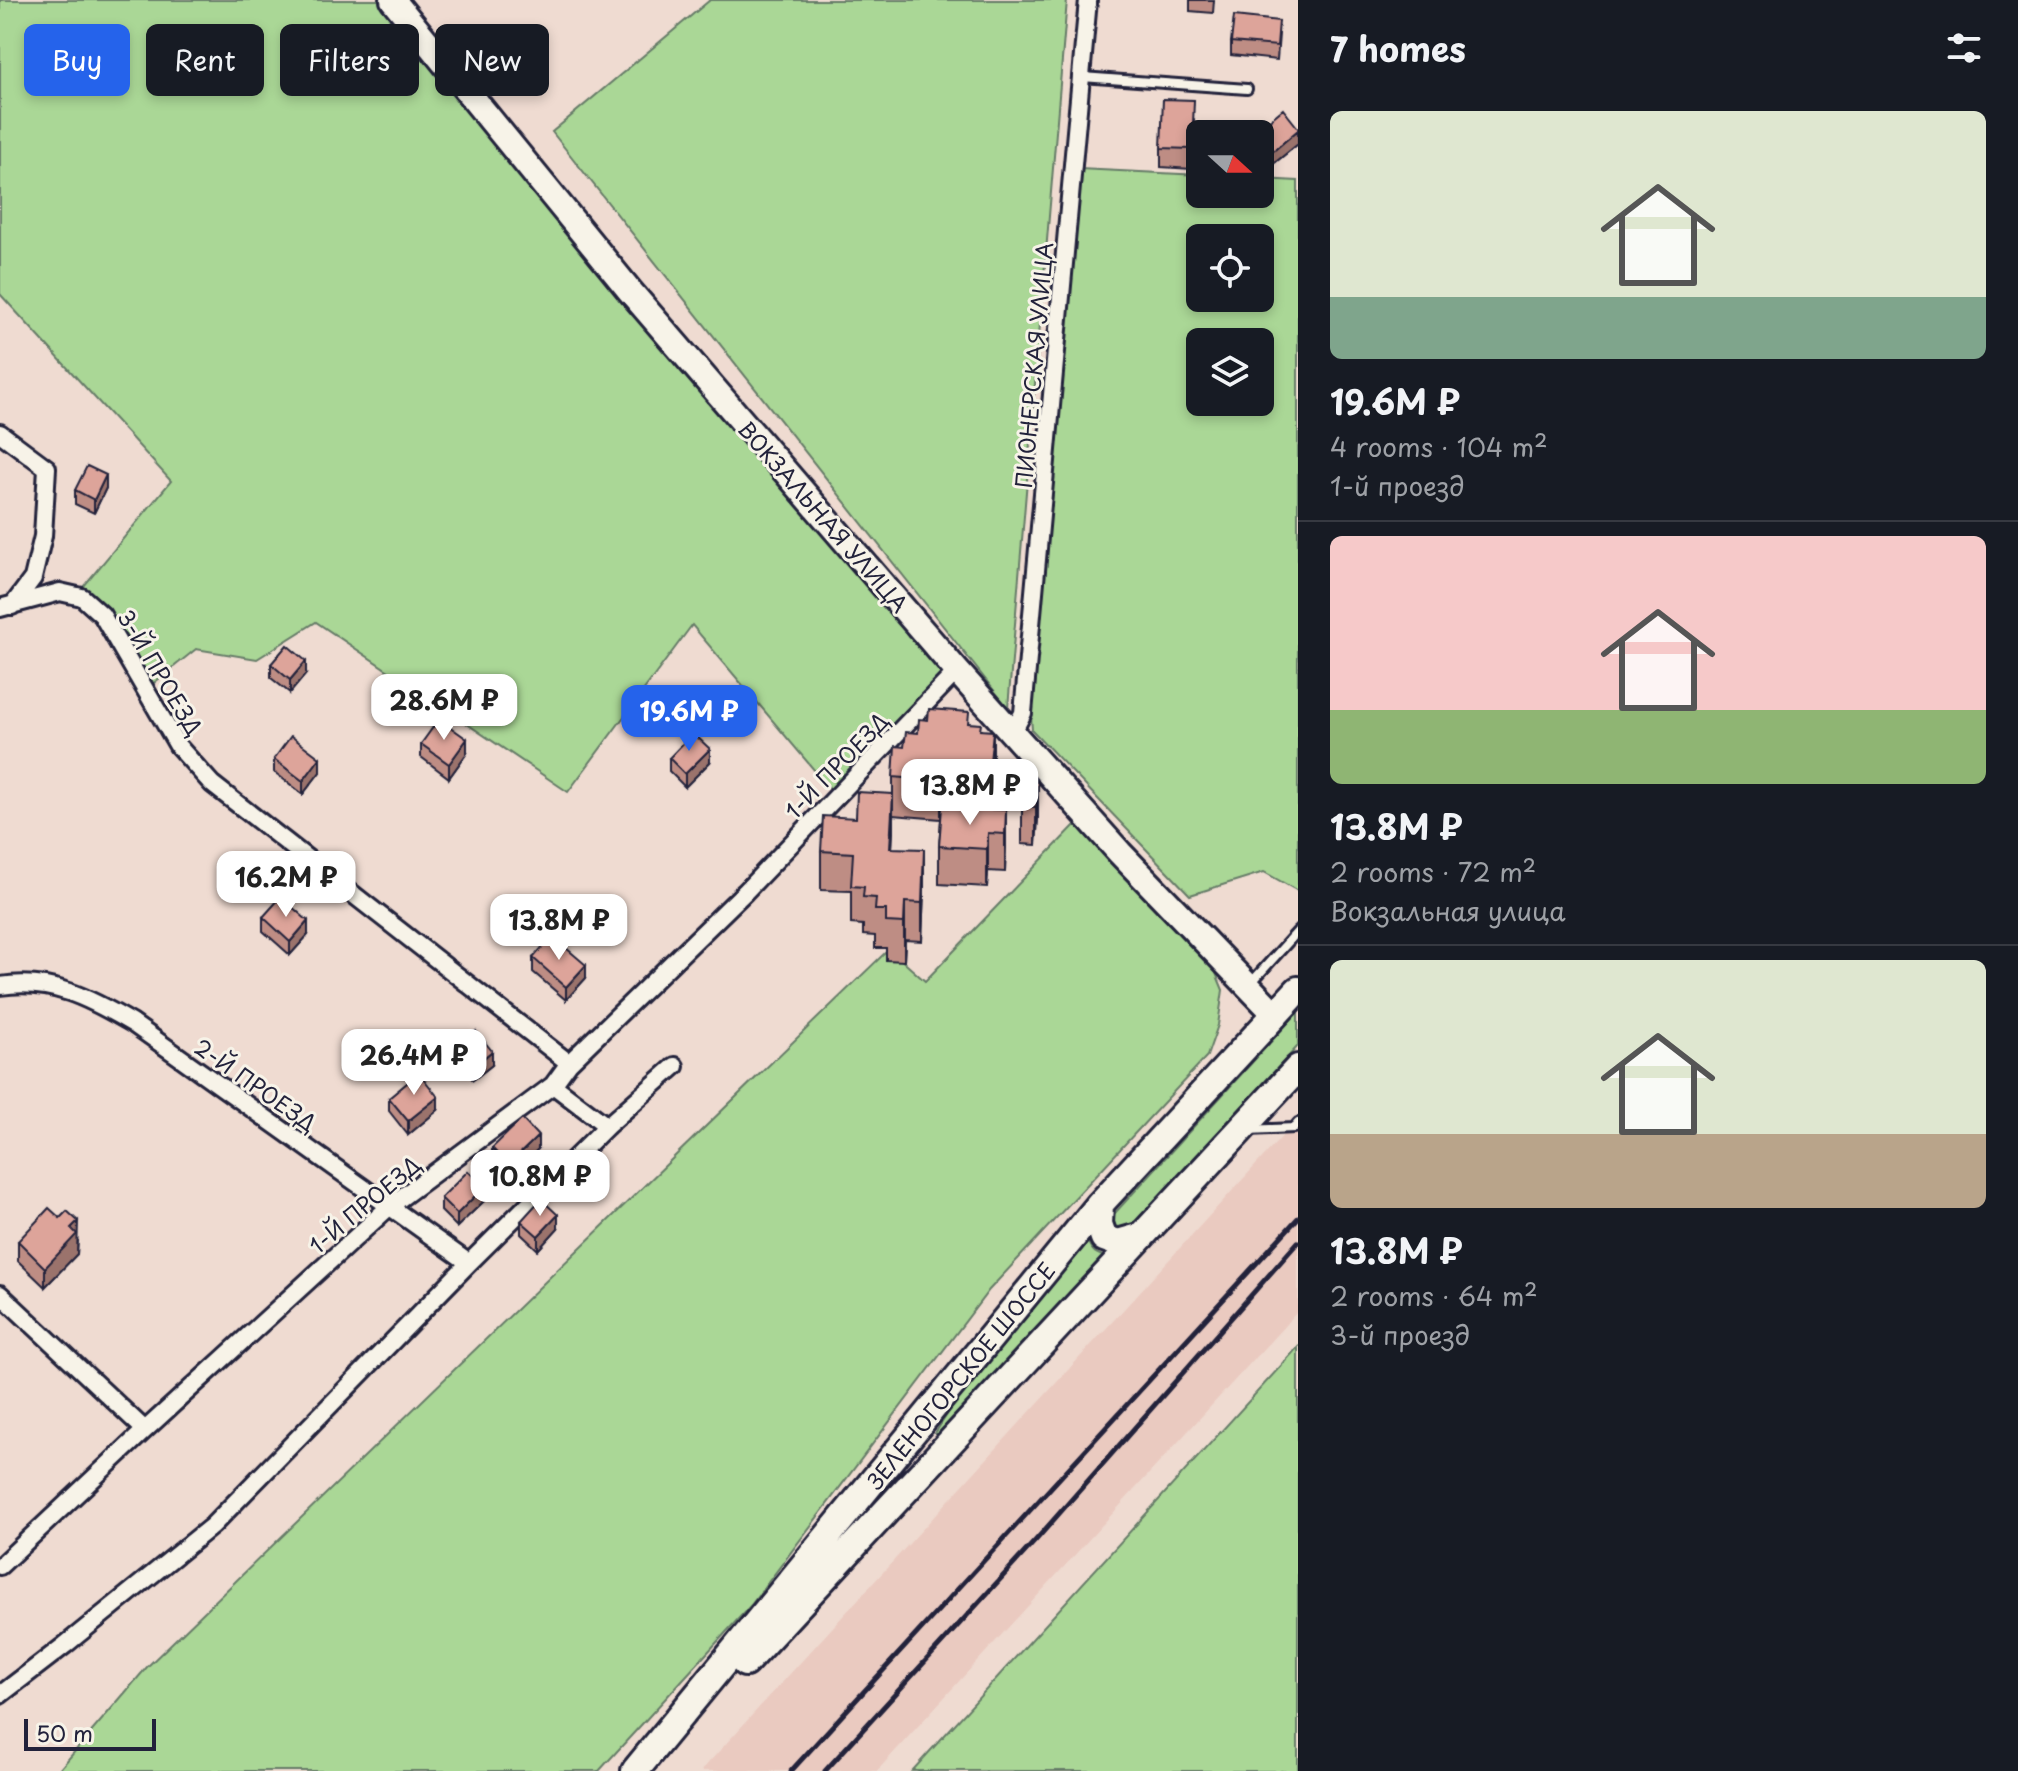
<!DOCTYPE html>
<html lang="en">
<head>
<meta charset="utf-8">
<style>
  :root { --surface:#171b24; --page:#242831; --text:#f1f3f6; --muted:#9ea1a6; --line:#363941; --accent:#2563eb }
  body { margin:0; font-family:"Playpen Sans",sans-serif; background:var(--page); color:var(--text); height:100vh; display:flex; flex-direction:column; font-size:30px; white-space:nowrap }
  * { box-sizing:border-box; margin:0 }
  p { font-size:26px; color:var(--muted) }
  .icon { flex:none; width:44px; height:44px; fill:none; stroke:currentColor; stroke-width:2; stroke-linecap:round; stroke-linejoin:round }
  .map { position:relative; flex:1; overflow:hidden }
  .drawer { display:flex; flex-direction:column; background:var(--surface); width:720px }
  .drawer>* { flex:none }
  .hud { position:absolute; left:24px; top:24px; width:760px; height:72px; display:flex; gap:16px }
  .needle { width:52px; rotate:111deg }
  .tools { position:absolute; left:1186px; top:120px; display:grid; gap:16px }
  .tools a { display:grid; place-items:center; width:88px; height:88px; border-radius:12px; background:var(--surface); box-shadow:0 4px 12px #0003; font-size:40px }
  .scale { position:absolute; left:24px; bottom:20px; width:132px; box-sizing:border-box; padding-left:8px; border:4px solid #22223b; border-top:0; font-size:22px; line-height:28px; white-space:nowrap; color:#22223b; -webkit-text-stroke:6px #f7f3e8; paint-order:stroke }
  .price { position:absolute; translate:-50% -68px; padding:0 18px; border-radius:16px; background:#fff; color:#222; font-size:26px; line-height:52px; filter:drop-shadow(0 2px 4px #0008) }
  .price::after { content:''; position:absolute; left:50%; top:48px; width:24px; height:18px; margin-left:-12px; background:inherit; clip-path:polygon(0 0,100% 0,50% 100%) }
  .price.on { background:var(--accent); color:#fff }
  ul { padding:0; list-style:none }
  li { display:grid; align-content:center; gap:16px; height:424px; padding:0 32px }
  li+li { border-top:2px solid var(--line) }
  li span { display:grid; place-items:center; height:248px; border-radius:12px; color:#555 }
  li>.icon { margin-inline-start:auto }
  span .icon { width:144px; height:144px; fill:#fffc; stroke-width:1 }
  li b { font-size:34px }
  h2 { display:flex; justify-content:space-between; align-items:center; height:96px; padding:0 32px; font-size:34px }
  .pill { padding:0 28px; border-radius:12px; background:var(--surface); box-shadow:0 4px 12px #0003; font-size:28px; line-height:72px }
  .pill.on { background:var(--accent); color:#fff }
  main { display:flex; flex:1; min-height:0 }
  .map>svg:first-child { display:block }
  .built { fill:#eacac0 }
  .green { fill:#aad796; stroke:#667c68; stroke-width:2; fill-rule:evenodd }
  .lines { fill:none; stroke-linecap:round; stroke-linejoin:round }
  .lane-casing { stroke:#22223b; stroke-width:14 }
  .street-casing { stroke:#22223b; stroke-width:22 }
  .secondary-casing { stroke:#22223b; stroke-width:30 }
  .primary-casing { stroke:#22223b; stroke-width:32 }
  .lane { stroke:#f7f3e8; stroke-width:8 }
  .street { stroke:#f7f3e8; stroke-width:16 }
  .secondary { stroke:#f7f3e8; stroke-width:24 }
  .primary { stroke:#f7f3e8; stroke-width:26 }
  .rail { stroke:#22223b; stroke-width:5 }
  .wall { fill:#be8d84; stroke:#22223b; stroke-width:2 }
  .shaded-wall { fill:#9b736c; stroke:#22223b; stroke-width:2 }
  .building { fill:#dda49a; stroke:#22223b; stroke-width:2 }
  .labels { text-anchor:middle; dominant-baseline:central; stroke-width:6; stroke-linejoin:round; paint-order:stroke }
  .street-label { font-size:22px; fill:#22223b; stroke:#f7f3e8 }
</style>
</head>
<body>
<main>
<div class="map">
<svg width="1298" height="1771" viewBox="0 0 1298 1771">
  <rect width="100%" height="100%" fill="#efdbd1"/>
  <filter id="ink" filterUnits="userSpaceOnUse"><feTurbulence type="fractalNoise" baseFrequency=".0125" numOctaves="2"/><feDisplacementMap in="SourceGraphic" scale="16" xChannelSelector="R" yChannelSelector="G"/><feConvolveMatrix kernelMatrix="1 2 1 2 8 2 1 2 1" color-interpolation-filters="sRGB"/></filter>
  <g filter="url(#ink)">
    <path class="built" d="M 1298,1119 L 1298,1311 L 877,1771 L 701,1771 Z"/>
    <path class="green" d="M 0,0 L 386,0 L 944,672 L 831,790 L 692,625 L 568,792 L 316,622 L 257,659 L 196,649 L 150,686 L 83,587 L 171,481 L 0,294 Z
      M 710,0 L 1067,0 L 1008,708 L 552,132 Z
      M 1079,169 L 1200,175 L 1200,194 L 1260,194 L 1260,179 L 1298,181 L 1298,891 L 1264,872 L 1190,895 L 1032,730 L 1030,701 ZM 1200,238 L 1260,238 L 1260,298 L 1200,298 ZM 1200,342 L 1260,342 L 1260,402 L 1200,402 Z
      M 1077,823 L 1211,961 L 1223,990 L 1218,1025 L 1207,1056 L 989,1290 L 751,1605 L 599,1771 L 58,1771 L 147,1667 L 889,949 L 925,981 Z
      M 1298,1012 L 1298,1046 L 1131,1227 L 1123,1231 L 1116,1229 L 1112,1223 L 1114,1214 Z
      M 1088,1242 C 1092,1252 1096,1254 1106,1257 L 940,1437 L 935,1433 L 973,1375 Z
      M 1298,1347 L 1298,1771 L 912,1771 Z"/>
    <g class="lines">
      <g class="lane-casing">
        <path id="lane" d="M 1082,77 L 1247,89
          M 1250,984 L 1298,931
          M 1248,1130 L 1294,1128 L 1298,1123"/>
      </g>
      <g class="street-casing">
        <path id="street" d="M 0,433 L 47,468 L 43,536 L 33,578 L 12,606
          M 0,608 L 60,592 L 82,597 L 102,615 L 178,746 L 212,784 L 569,1063
          M 1013,732 L 1023,713 L 1088,0
          M 0,986 C 52,978 89,998 132,1023 L 469,1263
          M 553,1085 L 607,1126
          M 0,1294 L 145,1430
          M 0,1566 L 145,1430 L 390,1206 L 553,1085 L 569,1063 L 745,892 L 957,671
          M 0,1695 L 65,1645 L 212,1526 L 469,1263 L 607,1126 L 675,1066"/>
      </g>
      <g class="secondary-casing">
        <path id="secondary" d="M 393,0 L 630,291 L 957,671 L 1120,853 L 1275,1014"/>
      </g>
      <g class="primary-casing">
        <path id="primary" d="M 1100,1204 L 1099,1224 L 1104,1238 L 1118,1243 L 1139,1237
          M 745,1663 L 1298,1068
          M 635,1771 L 1100,1204 L 1298,990"/>
      </g>
      <use href="#lane" class="lane"/>
      <use href="#street" class="street"/>
      <use href="#secondary" class="secondary"/>
      <use href="#primary" class="primary"/>
      <path class="rail" d="M 791,1771 L 1298,1218
        M 825,1771 L 1035,1541 L 1298,1242"/>
    </g>
    <path class="wall" d="M 1190,0 L 1214,0 L 1213,13 L 1190,11 Z
      M 1279,34 L 1277,60 L 1231,55 L 1231,42 Z
      M 1194,120 L 1192,169 L 1161,167 L 1161,148 Z
      M 1298,128 L 1298,144 L 1272,165 L 1260,151 L 1260,134 L 1255,134 L 1255,132 Z
      M 106,488 L 94,513 L 75,504 L 75,490 Z
      M 271,664 L 306,674 L 290,693 L 271,678 Z
      M 969,723 L 981,730 L 993,769 L 990,801 L 943,797 L 942,807 L 1006,810 L 1005,872 L 988,871 L 987,887 L 939,884 L 939,846 L 941,819 L 893,815 L 892,848 L 924,888 L 922,941 L 905,940 L 904,961 L 886,960 L 886,948 L 875,948 L 875,936 L 863,935 L 863,925 L 851,924 L 851,891 L 821,890 L 821,851 L 856,818 L 893,794 L 893,777 L 904,747 L 918,733 Z
      M 421,744 L 467,753 L 449,778 L 421,757 Z
      M 669,758 L 710,762 L 685,787 L 669,771 Z
      M 274,759 L 320,772 L 303,794 L 274,772 Z
      M 1038,782 L 1036,845 L 1022,844 L 1022,806 Z
      M 263,917 L 308,935 L 290,955 L 263,931 Z
      M 533,958 L 586,978 L 566,1000 L 533,972 Z
      M 457,1046 L 492,1065 L 473,1080 L 457,1060 Z
      M 389,1098 L 438,1110 L 408,1135 L 389,1111 Z
      M 492,1148 L 538,1149 L 508,1178 L 492,1162 Z
      M 441,1198 L 484,1201 L 457,1227 L 441,1211 Z
      M 521,1221 L 558,1228 L 538,1250 L 521,1234 Z
      M 18,1241 L 78,1241 L 77,1254 L 45,1287 L 18,1261 Z"/>
    <path class="shaded-wall" d="M 1298,130 L 1298,144 L 1272,165 L 1272,152 Z
      M 106,475 L 106,488 L 94,513 L 94,500 Z
      M 306,661 L 306,674 L 290,693 L 290,680 Z
      M 993,731 L 993,769 L 990,801 L 990,762 Z
      M 467,739 L 467,753 L 449,778 L 449,764 Z
      M 710,749 L 710,762 L 685,787 L 685,774 Z
      M 320,758 L 320,772 L 303,794 L 303,781 Z
      M 943,759 L 943,797 L 941,819 L 941,781 Z
      M 1038,782 L 1038,821 L 1036,845 L 1036,807 Z
      M 893,794 L 893,833 L 890,886 L 890,848 Z
      M 1006,810 L 1006,848 L 1005,872 L 1005,834 Z
      M 988,833 L 988,871 L 987,887 L 987,849 Z
      M 924,849 L 924,888 L 922,941 L 922,903 Z
      M 905,902 L 905,940 L 904,961 L 904,923 Z
      M 308,921 L 308,935 L 290,955 L 290,942 Z
      M 586,965 L 586,978 L 566,1000 L 566,987 Z
      M 492,1051 L 492,1065 L 473,1080 L 473,1067 Z
      M 438,1097 L 438,1110 L 408,1135 L 408,1121 Z
      M 538,1136 L 538,1149 L 508,1178 L 508,1165 Z
      M 484,1187 L 484,1201 L 457,1227 L 457,1214 Z
      M 558,1215 L 558,1228 L 538,1250 L 538,1236 Z
      M 78,1221 L 77,1254 L 45,1287 L 45,1268 L 71,1228 Z"/>
    <path class="building" d="M 1234,16 L 1279,21 L 1277,46 L 1231,42 Z
      M 1163,99 L 1194,100 L 1192,149 L 1161,148 Z
      M 1283,109 L 1298,128 L 1298,130 L 1272,152 L 1260,138 L 1260,134 L 1257,134 L 1255,132 Z
      M 87,466 L 106,475 L 94,500 L 75,490 Z
      M 287,645 L 306,661 L 290,680 L 271,664 Z
      M 929,709 L 969,712 L 968,723 L 981,724 L 980,730 L 993,731 L 990,762 L 943,759 L 941,781 L 893,777 L 895,746 L 904,747 L 906,732 L 918,733 L 919,719 L 928,720 Z
      M 439,719 L 467,739 L 449,764 L 421,744 Z
      M 693,733 L 710,749 L 685,774 L 669,758 Z
      M 291,736 L 320,758 L 303,781 L 274,759 Z
      M 1023,782 L 1038,782 L 1036,807 L 1022,806 Z
      M 857,792 L 893,794 L 890,848 L 924,849 L 922,903 L 905,902 L 904,923 L 886,922 L 886,910 L 875,910 L 876,898 L 863,897 L 864,887 L 851,886 L 853,853 L 821,851 L 823,816 L 856,818 Z
      M 942,807 L 1006,810 L 1005,834 L 988,833 L 987,849 L 939,846 Z
      M 281,897 L 308,921 L 290,942 L 263,917 Z
      M 552,936 L 586,965 L 566,987 L 533,958 Z
      M 476,1031 L 492,1051 L 473,1067 L 457,1046 Z
      M 419,1073 L 438,1097 L 408,1121 L 389,1098 Z
      M 522,1119 L 538,1136 L 508,1165 L 492,1148 Z
      M 468,1171 L 484,1187 L 457,1214 L 441,1198 Z
      M 541,1199 L 558,1215 L 538,1236 L 521,1221 Z
      M 49,1208 L 60,1218 L 67,1211 L 78,1221 L 71,1228 L 77,1234 L 45,1268 L 18,1241 Z"/>
  </g>
  <g class="labels">
    <g class="street-label">
      <text transform="translate(1033 365) rotate(-85)">ПИОНЕРСКАЯ УЛИЦА</text>
      <text transform="translate(824 516) rotate(49)">ВОКЗАЛЬНАЯ УЛИЦА</text>
      <text transform="translate(161 672) rotate(59)">3-Й ПРОЕЗД</text>
      <text transform="translate(836 765) rotate(-46)">1-Й ПРОЕЗД</text>
      <text transform="translate(256 1084) rotate(35)">2-Й ПРОЕЗД</text>
      <text transform="translate(364 1204) rotate(-40)">1-Й ПРОЕЗД</text>
      <text transform="translate(960 1375) rotate(-51)">ЗЕЛЕНОГОРСКОЕ ШОССЕ</text>
    </g>
  </g>
</svg>
<div class="tools">
<a><svg class="needle" viewBox="-14 -14 28 28"><path d="M0-13l5 13h-10z" fill="#e53935"/><path d="M0 13l5-13h-10z" fill="#9ea1a6"/></svg></a>
<a><svg class="icon" aria-label="locate" viewBox="0 0 24 24"><circle cx="12" cy="12" r="6"/><path d="M12 2v4M12 18v4M2 12h4M18 12h4"/></svg></a>
<a><svg class="icon" aria-label="layers" viewBox="0 0 24 24"><path d="M12 4l9 5-9 5-9-5zM3 14l9 5 9-5"/></svg></a>
</div>
<div class="scale">50 m</div>
<b class="price" style="left:444px;top:742px">28.6M ₽</b>
<b class="price on" style="left:689px;top:753px">19.6M ₽</b>
<b class="price" style="left:970px;top:827px">13.8M ₽</b>
<b class="price" style="left:286px;top:919px">16.2M ₽</b>
<b class="price" style="left:559px;top:962px">13.8M ₽</b>
<b class="price" style="left:414px;top:1097px">26.4M ₽</b>
<b class="price" style="left:540px;top:1218px">10.8M ₽</b>
<div class="hud">
<a class="pill on">Buy</a>
<a class="pill">Rent</a>
<a class="pill">Filters</a>
<a class="pill">New</a>
</div>
</div>
<section class="drawer">
<h2>7 homes<svg class="icon" aria-label="filters" viewBox="0 0 24 24"><path d="M4 7h16M4 17h16"/><circle cx="9" cy="7" r="2"/><circle cx="15" cy="17" r="2"/></svg></h2>
<ul>
<li><span style="background:linear-gradient(#dfe7d0 75%,#7fa58c 0)"><svg class="icon" aria-label="home" viewBox="0 0 24 24"><path d="M3 11l9-7 9 7M6 9v11h12V9"/></svg></span><div><b>19.6M ₽</b><p>4 rooms · 104 m²</p><p>1-й проезд</p></div></li>
<li><span style="background:linear-gradient(#f6c9c9 70%,#8fb573 0)"><svg class="icon" aria-label="home" viewBox="0 0 24 24"><path d="M3 11l9-7 9 7M6 9v11h12V9"/></svg></span><div><b>13.8M ₽</b><p>2 rooms · 72 m²</p><p>Вокзальная улица</p></div></li>
<li><span style="background:linear-gradient(#dfe7d0 70%,#b9a48a 0)"><svg class="icon" aria-label="home" viewBox="0 0 24 24"><path d="M3 11l9-7 9 7M6 9v11h12V9"/></svg></span><div><b>13.8M ₽</b><p>2 rooms · 64 m²</p><p>3-й проезд</p></div></li>
</ul>
</section>
</main>
</body>
</html>
